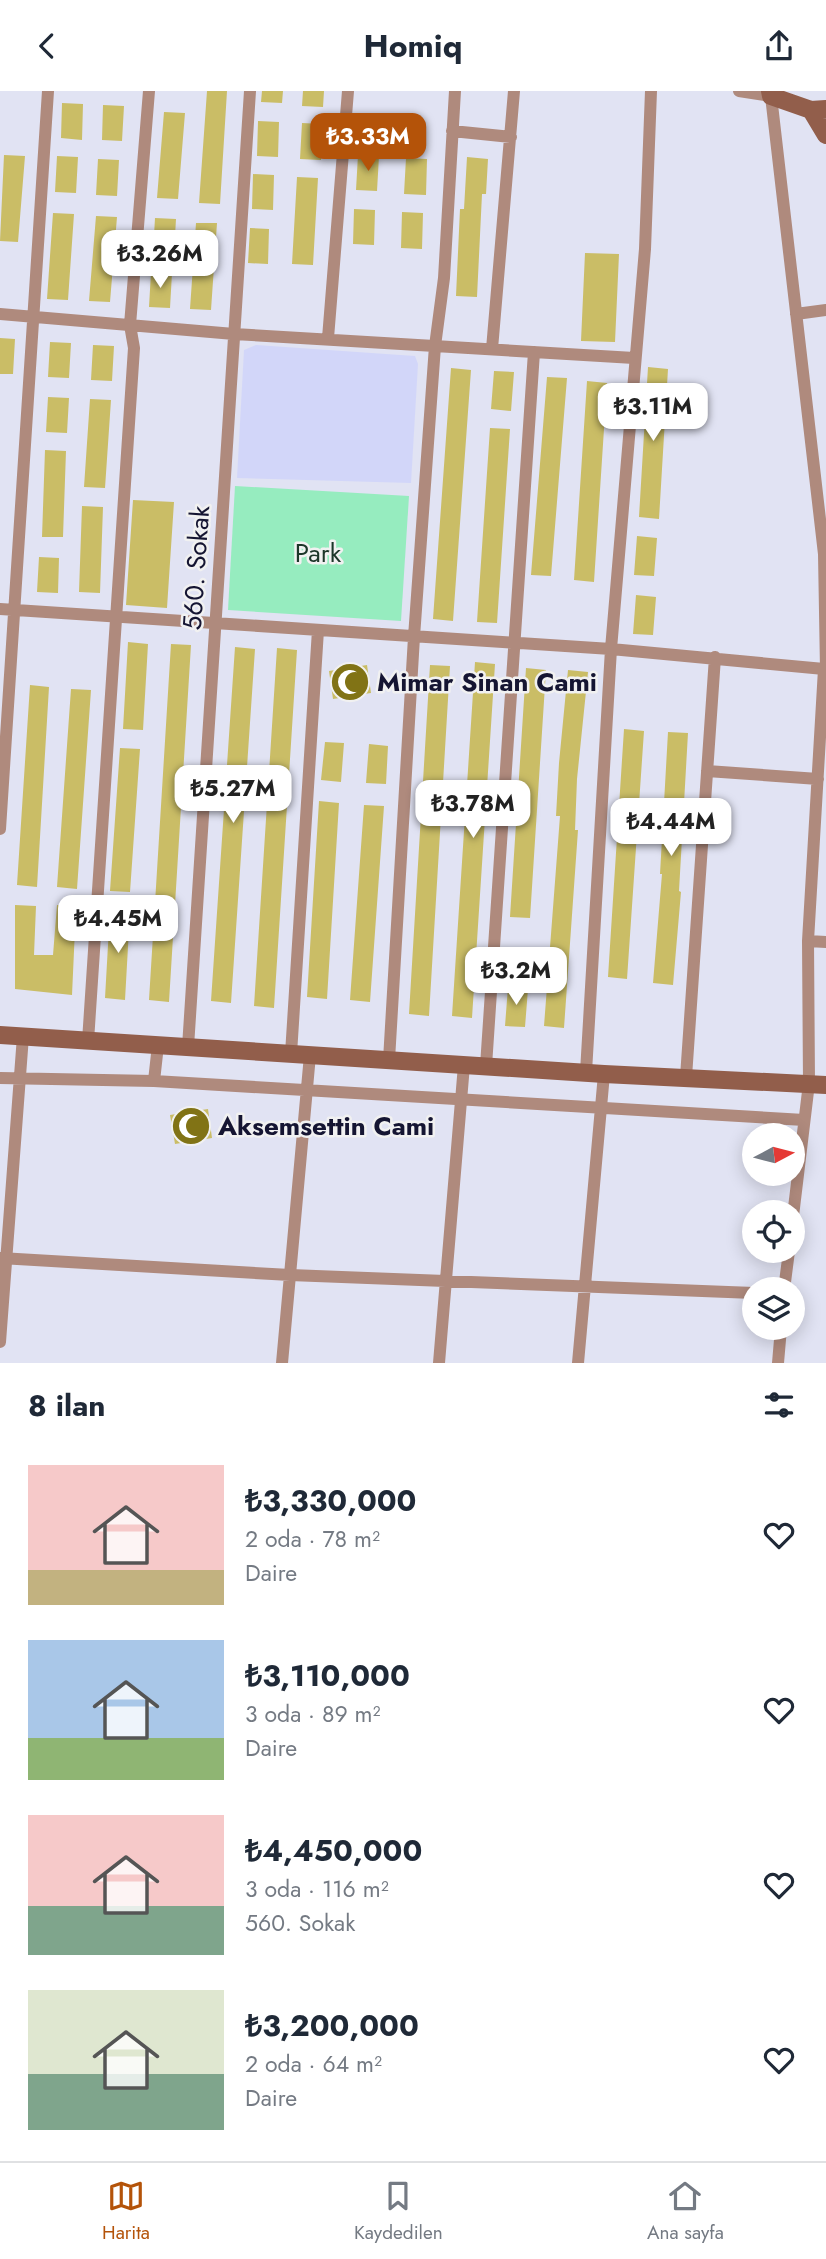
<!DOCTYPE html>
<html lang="tr">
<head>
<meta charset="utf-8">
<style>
  :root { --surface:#fff; --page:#f6f6f7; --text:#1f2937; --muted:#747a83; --line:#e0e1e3; --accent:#b45309 }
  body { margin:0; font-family:Jost,sans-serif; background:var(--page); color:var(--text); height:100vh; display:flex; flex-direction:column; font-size:26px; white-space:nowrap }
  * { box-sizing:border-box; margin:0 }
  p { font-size:23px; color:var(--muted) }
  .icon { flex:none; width:38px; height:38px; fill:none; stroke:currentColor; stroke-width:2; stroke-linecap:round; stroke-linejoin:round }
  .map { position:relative; height:1272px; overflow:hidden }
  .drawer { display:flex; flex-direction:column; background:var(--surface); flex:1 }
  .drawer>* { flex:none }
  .needle { width:46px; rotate:83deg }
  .fabs { position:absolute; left:742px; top:1032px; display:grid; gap:14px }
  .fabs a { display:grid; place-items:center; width:63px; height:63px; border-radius:50%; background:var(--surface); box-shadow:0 4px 18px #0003; font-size:35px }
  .price { position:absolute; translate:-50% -60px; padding:0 16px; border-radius:14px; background:#fff; color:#222; font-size:23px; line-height:46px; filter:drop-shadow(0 2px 4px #0008) }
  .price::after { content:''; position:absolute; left:50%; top:42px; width:21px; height:16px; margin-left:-10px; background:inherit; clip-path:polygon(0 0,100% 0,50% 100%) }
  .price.selected { background:var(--accent); color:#fff }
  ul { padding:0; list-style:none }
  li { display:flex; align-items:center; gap:21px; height:175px; padding:0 28px }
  li span { display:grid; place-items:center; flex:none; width:196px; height:140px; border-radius:0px; color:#555 }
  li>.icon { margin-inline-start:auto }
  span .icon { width:84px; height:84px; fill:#fffc; stroke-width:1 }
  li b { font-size:30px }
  h2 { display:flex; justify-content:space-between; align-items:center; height:84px; padding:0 28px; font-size:30px }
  header { display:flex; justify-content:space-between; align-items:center; height:91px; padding:0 28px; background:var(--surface); font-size:32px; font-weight:700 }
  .dock { display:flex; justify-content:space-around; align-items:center; height:98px; border-top:2px solid var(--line); background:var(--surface); font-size:19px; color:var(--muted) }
  .dock a { display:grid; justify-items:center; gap:4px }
  .dock .selected { color:var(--accent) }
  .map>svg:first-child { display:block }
  .built { fill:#d2d6f9 }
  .green { fill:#96ecbf }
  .building { fill:#cabd66 }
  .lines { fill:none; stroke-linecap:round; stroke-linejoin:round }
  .street { stroke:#af8a7d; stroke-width:12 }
  .secondary { stroke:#925e4b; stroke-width:18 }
  .labels { text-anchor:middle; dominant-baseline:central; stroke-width:5; stroke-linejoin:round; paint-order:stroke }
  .park-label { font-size:26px; fill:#1c3629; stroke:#f1f1f1 }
  .street-label { font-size:26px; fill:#151532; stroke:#f1f1f1 }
  .poi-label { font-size:26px; font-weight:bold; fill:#151532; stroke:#f1f1f1; text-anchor:start }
</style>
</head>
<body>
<header><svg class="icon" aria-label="back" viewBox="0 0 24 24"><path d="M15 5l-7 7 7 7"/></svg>Homiq<svg class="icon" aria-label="share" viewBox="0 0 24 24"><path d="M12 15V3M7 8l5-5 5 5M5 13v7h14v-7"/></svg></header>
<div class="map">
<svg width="826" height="1272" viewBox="0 0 826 1272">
  <rect width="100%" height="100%" fill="#e1e3f3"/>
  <path class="built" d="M 256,254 L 415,265 L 418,273 L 411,392 L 237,387 L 244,259 Z"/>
  <path class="green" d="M 235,395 L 409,405 L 401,530 L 228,519 Z"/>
  <path class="building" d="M 207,0 L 227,0 L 220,113 L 199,112 Z
    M 262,0 L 283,0 L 282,12 L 261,11 Z
    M 303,0 L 324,0 L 323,16 L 302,15 Z
    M 62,12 L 83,13 L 82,49 L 61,47 Z
    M 103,14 L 124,15 L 122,50 L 102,49 Z
    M 164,21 L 185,22 L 178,108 L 157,107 Z
    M 258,30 L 279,31 L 278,66 L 257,65 Z
    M 302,32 L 322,33 L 321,69 L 300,68 Z
    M 4,64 L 25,65 L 18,151 L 0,150 Z
    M 358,64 L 379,65 L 377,100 L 356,99 Z
    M 57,65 L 78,66 L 76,102 L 55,101 Z
    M 467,66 L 488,68 L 486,103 L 482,103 L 477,206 L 456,205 L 460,118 L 464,118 Z
    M 406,67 L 427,68 L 426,104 L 404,103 Z
    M 98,68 L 119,69 L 117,105 L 96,104 Z
    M 253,83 L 274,84 L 273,119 L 252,118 Z
    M 297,86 L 318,87 L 313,174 L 292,173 Z
    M 354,118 L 375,119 L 374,154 L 353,153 Z
    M 402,121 L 423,122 L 422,158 L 401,157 Z
    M 53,122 L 74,123 L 68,209 L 47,208 Z
    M 96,125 L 117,126 L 110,211 L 89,210 Z
    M 155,127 L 176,128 L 174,163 L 153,162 Z
    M 196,132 L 217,132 L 211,219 L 190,218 Z
    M 250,137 L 269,138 L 268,173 L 248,172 Z
    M 585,162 L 619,163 L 615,251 L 581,250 Z
    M 151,181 L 172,182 L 170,217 L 149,216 Z
    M 0,247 L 15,248 L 13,283 L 0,283 Z
    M 50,251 L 71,252 L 69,287 L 48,286 Z
    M 93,254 L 114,255 L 112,290 L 91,289 Z
    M 648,276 L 668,278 L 659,428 L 639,426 Z
    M 451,277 L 471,279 L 453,530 L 433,528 Z
    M 494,280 L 514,281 L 511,320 L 491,318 Z
    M 547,286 L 567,287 L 551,485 L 531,484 Z
    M 587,290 L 607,292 L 594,491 L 574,489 Z
    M 48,306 L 69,307 L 67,342 L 46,341 Z
    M 90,308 L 111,309 L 105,397 L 84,396 Z
    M 490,337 L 510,338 L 497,532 L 477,531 Z
    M 45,359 L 66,360 L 63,446 L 42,446 Z
    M 133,409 L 174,411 L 167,517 L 126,514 Z
    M 82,415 L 103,416 L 100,502 L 79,501 Z
    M 637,445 L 657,447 L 654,485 L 634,484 Z
    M 39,466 L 59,467 L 58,502 L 37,501 Z
    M 636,504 L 656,506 L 653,544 L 633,543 Z
    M 128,551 L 148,553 L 143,639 L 123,638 Z
    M 171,553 L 191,554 L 169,911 L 149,909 Z
    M 235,556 L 255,558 L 231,912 L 211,910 Z
    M 277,557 L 297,559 L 274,917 L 254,915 Z
    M 475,571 L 495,573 L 472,927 L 452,925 Z
    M 367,574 L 371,602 L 333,608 L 329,580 Z
    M 430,574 L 450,575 L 429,925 L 409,923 Z
    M 526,577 L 546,579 L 530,827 L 510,826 Z
    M 568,579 L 588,581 L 577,688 L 575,739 L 578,739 L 564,937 L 544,935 L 560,725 L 556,725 L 559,672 Z
    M 30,594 L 49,596 L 37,796 L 17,794 Z
    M 71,598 L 91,599 L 77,798 L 57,796 Z
    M 624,638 L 644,640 L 627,888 L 608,886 Z
    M 668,641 L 688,642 L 679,800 L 681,801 L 673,894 L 653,892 L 662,783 L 660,783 Z
    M 325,651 L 344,652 L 341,691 L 321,689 Z
    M 369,653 L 388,655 L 386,693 L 366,692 Z
    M 120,657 L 140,658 L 130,801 L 110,800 Z
    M 319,710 L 339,712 L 327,908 L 307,906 Z
    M 364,714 L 384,715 L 370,911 L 350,909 Z
    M 15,814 L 36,815 L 34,864 L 53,864 L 57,814 L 76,816 L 72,904 L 15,898 Z
    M 110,819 L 130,820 L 125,909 L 105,907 Z
    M 508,896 L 528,898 L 525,936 L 505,935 Z
    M 208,1018 L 212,1047 L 175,1053 L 170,1024 Z"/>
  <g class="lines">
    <path class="street" d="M 739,0 L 771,5 L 824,463 L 826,579
      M 452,40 L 511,46
      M 0,223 L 234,243 L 634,267
      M 796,223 L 826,219
      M 328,247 L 348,0
      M 492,258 L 514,0
      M 0,518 L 611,558 L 824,578 L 808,850 L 809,992 L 793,1125
      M 707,680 L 818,688
      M 0,738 L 48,0
      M 808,850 L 826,851
      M 88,950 L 134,257 L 130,234 L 149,0
      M 188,956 L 250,0
      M 291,963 L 318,539
      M 389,969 L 414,546 L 435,255 L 444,187 L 455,0
      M 486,975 L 534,261
      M 586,981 L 611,558 L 645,158 L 651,0
      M 686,986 L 715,566
      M 0,987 L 154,990 L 804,1029
      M 154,990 L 158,954
      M 0,1167 L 290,1184 L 754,1202
      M 784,1199 L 789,1160
      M 0,1251 L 23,945
      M 282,1272 L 310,964
      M 439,1272 L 464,974
      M 578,1272 L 604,983
      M 778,1272 L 781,1237"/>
    <path class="secondary" d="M 770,0 L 771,5 L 811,19 L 826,18
      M 811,19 L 826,44
      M 0,944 L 604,983 L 826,994"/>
  </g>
  <defs>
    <g id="mosque-disc" transform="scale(2.0125)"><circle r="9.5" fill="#817315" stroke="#f1f1f1"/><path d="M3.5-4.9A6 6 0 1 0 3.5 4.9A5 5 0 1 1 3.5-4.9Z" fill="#fff"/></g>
  </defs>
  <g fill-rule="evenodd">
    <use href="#mosque-disc" x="350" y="591"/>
    <use href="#mosque-disc" x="191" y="1035"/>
  </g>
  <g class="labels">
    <g class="park-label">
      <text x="318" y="462">Park</text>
    </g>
    <g class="street-label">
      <text transform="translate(196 477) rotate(-86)">560. Sokak</text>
    </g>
    <g class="poi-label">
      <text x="377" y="591">Mimar Sinan Cami</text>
      <text x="218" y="1035">Aksemsettin Cami</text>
    </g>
  </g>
</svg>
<div class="fabs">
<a><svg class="needle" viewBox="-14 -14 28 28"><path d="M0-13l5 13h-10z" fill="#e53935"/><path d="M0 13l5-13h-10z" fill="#747a83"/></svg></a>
<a><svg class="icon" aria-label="locate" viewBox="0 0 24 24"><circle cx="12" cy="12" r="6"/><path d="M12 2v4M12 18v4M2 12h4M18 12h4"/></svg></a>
<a><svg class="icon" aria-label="layers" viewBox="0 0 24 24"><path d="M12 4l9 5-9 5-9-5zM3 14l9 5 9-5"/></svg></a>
</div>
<b class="price selected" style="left:368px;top:82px">₺3.33M</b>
<b class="price" style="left:160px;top:199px">₺3.26M</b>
<b class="price" style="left:653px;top:352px">₺3.11M</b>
<b class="price" style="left:233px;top:734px">₺5.27M</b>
<b class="price" style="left:473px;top:749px">₺3.78M</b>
<b class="price" style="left:671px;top:767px">₺4.44M</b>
<b class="price" style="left:118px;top:864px">₺4.45M</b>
<b class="price" style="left:516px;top:916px">₺3.2M</b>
</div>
<section class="drawer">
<h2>8 ilan<svg class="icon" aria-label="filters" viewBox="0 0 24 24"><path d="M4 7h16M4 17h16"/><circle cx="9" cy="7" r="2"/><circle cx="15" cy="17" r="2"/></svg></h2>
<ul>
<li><span style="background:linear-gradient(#f6c9c9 75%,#c2b280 0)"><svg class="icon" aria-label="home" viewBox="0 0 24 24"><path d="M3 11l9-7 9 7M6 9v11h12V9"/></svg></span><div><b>₺3,330,000</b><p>2 oda · 78 m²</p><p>Daire</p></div><svg class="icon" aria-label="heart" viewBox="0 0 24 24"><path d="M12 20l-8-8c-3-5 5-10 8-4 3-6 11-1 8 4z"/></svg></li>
<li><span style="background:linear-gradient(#a9c7e8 70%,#8fb573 0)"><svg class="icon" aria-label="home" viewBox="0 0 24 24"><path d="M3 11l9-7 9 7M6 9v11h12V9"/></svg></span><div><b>₺3,110,000</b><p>3 oda · 89 m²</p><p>Daire</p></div><svg class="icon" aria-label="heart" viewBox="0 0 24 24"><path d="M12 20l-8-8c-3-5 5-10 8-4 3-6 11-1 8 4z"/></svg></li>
<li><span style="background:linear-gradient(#f6c9c9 65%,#7fa58c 0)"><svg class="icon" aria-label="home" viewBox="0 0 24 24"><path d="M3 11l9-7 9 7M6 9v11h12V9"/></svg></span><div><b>₺4,450,000</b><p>3 oda · 116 m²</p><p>560. Sokak</p></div><svg class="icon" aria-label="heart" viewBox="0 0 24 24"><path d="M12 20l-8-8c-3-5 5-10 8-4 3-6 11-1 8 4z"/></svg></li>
<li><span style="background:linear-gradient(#dfe7d0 60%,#7fa58c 0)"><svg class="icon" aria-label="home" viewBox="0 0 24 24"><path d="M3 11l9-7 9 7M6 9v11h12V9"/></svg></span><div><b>₺3,200,000</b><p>2 oda · 64 m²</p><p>Daire</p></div><svg class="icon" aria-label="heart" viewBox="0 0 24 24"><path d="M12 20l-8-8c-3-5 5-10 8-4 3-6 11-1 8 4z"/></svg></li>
</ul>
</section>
<nav class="dock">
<a class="selected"><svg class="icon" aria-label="map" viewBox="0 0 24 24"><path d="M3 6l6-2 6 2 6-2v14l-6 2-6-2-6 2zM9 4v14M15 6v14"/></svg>Harita</a>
<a><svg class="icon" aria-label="saved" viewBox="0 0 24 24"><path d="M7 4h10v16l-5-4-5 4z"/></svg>Kaydedilen</a>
<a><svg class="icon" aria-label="home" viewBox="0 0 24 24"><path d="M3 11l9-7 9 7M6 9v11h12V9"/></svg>Ana sayfa</a>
</nav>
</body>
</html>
